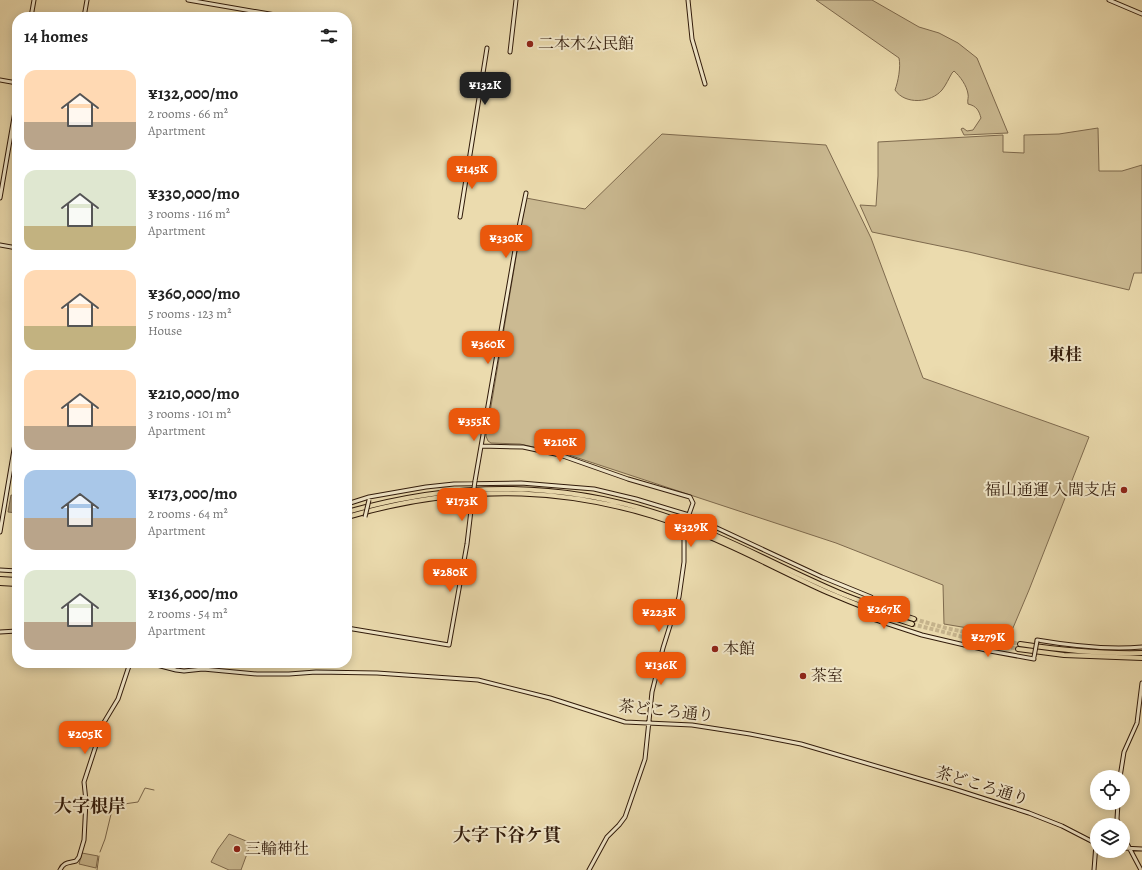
<!DOCTYPE html>
<html lang="en">
<head>
<meta charset="utf-8">
<style>
  :root { --surface:#fff; --page:#f2f2f2; --text:#222; --muted:#767676; --accent:#ea580c }
  body { margin:0; font-family:Alegreya,"Noto Serif JP",serif; background:var(--page); color:var(--text); height:100vh; display:flex; flex-direction:column; font-size:15px; white-space:nowrap }
  * { box-sizing:border-box; margin:0 }
  p { font-size:13px; color:var(--muted) }
  .icon { flex:none; width:22px; height:22px; fill:none; stroke:currentColor; stroke-width:2; stroke-linecap:round; stroke-linejoin:round }
  .map { position:relative; flex:1; overflow:hidden }
  .panel { position:absolute; left:12px; top:12px; width:340px; height:656px; display:flex; flex-direction:column; background:var(--surface); border-radius:16px; box-shadow:0 2px 10px #0003 }
  .panel>* { flex:none }
  .buttons { position:absolute; left:1090px; top:770px; display:grid; gap:8px }
  .buttons a { display:grid; place-items:center; width:40px; height:40px; border-radius:50%; background:var(--surface); box-shadow:0 2px 10px #0003; font-size:20px }
  .price { position:absolute; translate:-50% -34px; padding:0 9px; border-radius:8px; background:var(--accent); color:#fff; font-size:13px; line-height:26px; filter:drop-shadow(0 1px 2px #0008) }
  .price::after { content:''; position:absolute; left:50%; top:24px; width:12px; height:9px; margin-left:-6px; background:inherit; clip-path:polygon(0 0,100% 0,50% 100%) }
  .price.selected { background:#222; color:#fff }
  ul { padding:0; list-style:none }
  li { display:flex; align-items:center; gap:12px; height:100px; padding:0 12px }
  li span { display:grid; place-items:center; flex:none; width:112px; height:80px; border-radius:12px; color:#555 }
  li>.icon { margin-inline-start:auto }
  span .icon { width:48px; height:48px; fill:#fffc; stroke-width:1 }
  li b { font-size:17px }
  h2 { display:flex; justify-content:space-between; align-items:center; height:48px; padding:0 12px; font-size:17px }
  .map>svg:first-child { display:block }
  .green { fill:#cbba92; stroke:#7e6a4e }
  .water { fill:#ab9976; stroke:#7a664b }
  .lines { fill:none; stroke-linecap:round; stroke-linejoin:round }
  .stream { stroke:#7a664b; stroke-width:1 }
  .highway-tunnel { stroke:#c6b48d; stroke-width:4; stroke-dasharray:4 2; stroke-linecap:butt }
  .secondary-casing { stroke:#301a0a; stroke-width:5 }
  .highway-casing { stroke:#301a0a; stroke-width:6 }
  .secondary { stroke:#f2e8ca; stroke-width:3 }
  .highway { stroke:#ebdbae; stroke-width:4 }
  .secondary-bridge-casing { stroke:#301a0a; stroke-width:5; stroke-linecap:butt }
  .secondary-bridge { stroke:#f2e8ca; stroke-width:3 }
  .poi-dot { fill:#8f2418; stroke:#f2e8ca; stroke-width:1.5 }
  .labels { text-anchor:middle; dominant-baseline:central; stroke-width:4; stroke-linejoin:round; paint-order:stroke }
  .poi-label { font-size:16px; fill:#301a0a; stroke:#f2e8ca; text-anchor:start }
  .street-label { font-size:16px; fill:#301a0a; stroke:#f2e8ca }
  .neighbourhood-label { font-size:17px; font-weight:bold; fill:#301a0a; stroke:#f2e8ca }
  .quarter-label { font-size:18px; font-weight:bold; fill:#301a0a; stroke:#f2e8ca }
</style>
</head>
<body>
<div class="map">
<svg width="1142" height="870" viewBox="0 0 1142 870">
  <rect width="100%" height="100%" fill="#ebdbae"/>
  <filter id="stains"><feTurbulence type="fractalNoise" baseFrequency=".005" numOctaves="4"/><feColorMatrix values="0 0 0 0 .2 0 0 0 0 .09 0 0 0 0 .02 0 0 0 .5 -.17"/></filter>
  <radialGradient id="worn" r=".72"><stop offset=".6" stop-color="#630" stop-opacity="0"/><stop offset="1" stop-color="#630" stop-opacity=".3"/></radialGradient>
  <path class="green" d="M 816,0 L 872,0 L 919,27 L 939,33 L 958,43 L 977,58 L 1008,133 L 964,135 L 961,129 L 963,128 L 967,131 L 973,130 L 981,118 C 979,111 977,106 968,104 C 967,100 969,97 968,94 C 967,86 960,76 954,71 L 952,73 C 949,78 946,85 942,90 C 931,103 905,105 895,90 C 898,82 901,67 899,58 Z
    M 1098,128 L 1099,171 L 1122,171 L 1142,165 L 1142,273 L 1134,273 L 1129,290 L 969,252 L 872,232 L 860,205 L 876,206 L 878,176 L 878,142 L 1003,135 L 1003,152 L 1024,153 L 1024,135 L 1059,134 Z
    M 662,134 L 826,145 L 871,238 L 923,378 L 1089,437 L 1029,590 L 1010,635 L 944,624 L 943,585 L 836,543 L 569,455 L 520,444 L 491,443 L 488,441 L 486,436 L 526,198 L 585,209 Z
    M 229,834 L 251,843 L 241,870 L 229,870 L 211,862 L 218,849 Z
    M 82,853 L 98,856 L 96,868 L 79,864 Z"/>
  <path class="water" d="M 11,495 L 17,496 L 17,513 L 8,512 Z"/>
  <g class="lines">
    <path class="stream" d="M 114,804 L 124,804 L 138,802 L 145,788 L 154,790
      M 100,852 L 105,839 L 113,806
      M 97,870 L 99,856"/>
    <path class="highway-tunnel" d="M 914,619 L 946,628 L 1020,644
      M 912,624 L 975,640 L 1018,649"/>
    <g class="secondary-casing">
      <path id="secondary" d="M 188,0 L 287,17
        M 688,0 L 692,39 L 705,84
        M 1109,0 L 1142,14
        M 31,17 L 34,0
        M 84,17 L 87,0
        M 347,27 L 349,27
        M 510,52 L 516,0
        M 0,80 L 17,83
        M 0,198 L 17,100
        M 460,217 L 487,48
        M 0,245 L 17,248
        M 481,446 L 523,447 L 560,455 L 628,479 L 690,497 L 693,503 L 688,517
        M 475,481 L 519,227 L 526,193
        M 347,504 L 369,497 L 426,487 L 454,484 L 521,483 L 594,489 L 636,499 L 689,515 L 822,577 L 871,597 L 870,600
        M 0,532 L 17,432
        M 0,570 L 17,571
        M 865,614 L 864,616 L 922,635 L 990,651 L 1034,659
        M 347,628 L 449,645 L 467,544 L 472,502
        M 0,632 L 17,631
        M 1037,641 L 1037,640 C 1072,646 1106,650 1142,647
        M 149,663 L 176,670 L 184,671 L 203,669 L 257,674 L 289,674 L 316,672 L 377,673 L 478,680 L 550,698 L 625,722 L 692,725 L 750,734 L 801,744 L 954,789 L 1029,813 L 1062,826 L 1097,844
        M 1120,777 L 1124,752 L 1137,723 L 1142,683
        M 1118,803 L 1117,819 L 1119,825
        M 1123,836 L 1141,870
        M 1123,848 L 1142,849
        M 60,870 C 64,862 68,863 76,861 L 79,857 L 84,840 L 86,801 L 84,782 L 103,724 L 118,699 L 130,663
        M 589,870 L 607,837 L 619,825 L 625,817 L 645,759 L 652,692 L 663,648 L 679,597 L 684,562 L 684,533
        M 1094,870 L 1096,844"/>
    </g>
    <g class="highway-casing">
      <path id="highway" d="M 347,512 C 459,480 567,480 677,520 C 733,540 785,570 840,593 C 864,603 889,611 914,619
        M 347,517 C 466,482 578,485 693,530 C 739,548 782,572 827,592 C 855,604 883,615 912,624
        M 0,579 L 17,580
        M 0,583 L 17,584
        M 1020,644 C 1060,650 1101,654 1142,653
        M 1018,649 L 1064,655 L 1142,658"/>
    </g>
    <use href="#secondary" class="secondary"/>
    <use href="#highway" class="highway"/>
    <g class="secondary-bridge-casing">
      <path id="secondary-bridge" d="M 472,502 L 475,481
        M 365,517 L 369,500
        M 684,533 L 688,519
        M 865,614 L 870,600
        M 1034,657 L 1037,641"/>
    </g>
    <use href="#secondary-bridge" class="secondary-bridge"/>
  </g>
  <g class="poi-dot">
    <circle cx="530" cy="44" r="4"/>
    <circle cx="1124" cy="490" r="4"/>
    <circle cx="715" cy="649" r="4"/>
    <circle cx="803" cy="676" r="4"/>
    <circle cx="237" cy="849" r="4"/>
  </g>
  <g class="labels">
    <g class="poi-label">
      <text x="538" y="44">二本木公民館</text>
      <text x="1116" y="490" text-anchor="end">福山通運 入間支店</text>
      <text x="723" y="649">本館</text>
      <text x="811" y="676">茶室</text>
      <text x="245" y="849">三輪神社</text>
    </g>
    <g class="street-label">
      <text transform="translate(666 711) rotate(6)">茶どころ通り</text>
      <text transform="translate(982 786) rotate(17)">茶どころ通り</text>
    </g>
    <g class="neighbourhood-label">
      <text x="1065" y="354">東桂</text>
    </g>
    <g class="quarter-label">
      <text x="90" y="806">大字根岸</text>
      <text x="507" y="835">大字下谷ケ貫</text>
    </g>
  </g>
  <rect width="100%" height="100%" filter="url(#stains)"/>
  <rect width="100%" height="100%" fill="url(#worn)"/>
</svg>
<div class="buttons">
<a><svg class="icon" aria-label="locate" viewBox="0 0 24 24"><circle cx="12" cy="12" r="6"/><path d="M12 2v4M12 18v4M2 12h4M18 12h4"/></svg></a>
<a><svg class="icon" aria-label="layers" viewBox="0 0 24 24"><path d="M12 4l9 5-9 5-9-5zM3 14l9 5 9-5"/></svg></a>
</div>
<b class="price selected" style="left:485px;top:106px">¥132K</b>
<b class="price" style="left:472px;top:190px">¥145K</b>
<b class="price" style="left:506px;top:259px">¥330K</b>
<b class="price" style="left:488px;top:365px">¥360K</b>
<b class="price" style="left:474px;top:442px">¥355K</b>
<b class="price" style="left:560px;top:463px">¥210K</b>
<b class="price" style="left:462px;top:522px">¥173K</b>
<b class="price" style="left:691px;top:548px">¥329K</b>
<b class="price" style="left:450px;top:593px">¥280K</b>
<b class="price" style="left:884px;top:630px">¥267K</b>
<b class="price" style="left:659px;top:633px">¥223K</b>
<b class="price" style="left:988px;top:658px">¥279K</b>
<b class="price" style="left:661px;top:686px">¥136K</b>
<b class="price" style="left:85px;top:755px">¥205K</b>
<section class="panel">
<h2>14 homes<svg class="icon" aria-label="filters" viewBox="0 0 24 24"><path d="M4 7h16M4 17h16"/><circle cx="9" cy="7" r="2"/><circle cx="15" cy="17" r="2"/></svg></h2>
<ul>
<li><span style="background:linear-gradient(#ffd9b3 65%,#b9a48a 0)"><svg class="icon" aria-label="home" viewBox="0 0 24 24"><path d="M3 11l9-7 9 7M6 9v11h12V9"/></svg></span><div><b>¥132,000/mo</b><p>2 rooms · 66 m²</p><p>Apartment</p></div></li>
<li><span style="background:linear-gradient(#dfe7d0 70%,#c2b280 0)"><svg class="icon" aria-label="home" viewBox="0 0 24 24"><path d="M3 11l9-7 9 7M6 9v11h12V9"/></svg></span><div><b>¥330,000/mo</b><p>3 rooms · 116 m²</p><p>Apartment</p></div></li>
<li><span style="background:linear-gradient(#ffd9b3 70%,#c2b280 0)"><svg class="icon" aria-label="home" viewBox="0 0 24 24"><path d="M3 11l9-7 9 7M6 9v11h12V9"/></svg></span><div><b>¥360,000/mo</b><p>5 rooms · 123 m²</p><p>House</p></div></li>
<li><span style="background:linear-gradient(#ffd9b3 70%,#b9a48a 0)"><svg class="icon" aria-label="home" viewBox="0 0 24 24"><path d="M3 11l9-7 9 7M6 9v11h12V9"/></svg></span><div><b>¥210,000/mo</b><p>3 rooms · 101 m²</p><p>Apartment</p></div></li>
<li><span style="background:linear-gradient(#a9c7e8 60%,#b9a48a 0)"><svg class="icon" aria-label="home" viewBox="0 0 24 24"><path d="M3 11l9-7 9 7M6 9v11h12V9"/></svg></span><div><b>¥173,000/mo</b><p>2 rooms · 64 m²</p><p>Apartment</p></div></li>
<li><span style="background:linear-gradient(#dfe7d0 65%,#b9a48a 0)"><svg class="icon" aria-label="home" viewBox="0 0 24 24"><path d="M3 11l9-7 9 7M6 9v11h12V9"/></svg></span><div><b>¥136,000/mo</b><p>2 rooms · 54 m²</p><p>Apartment</p></div></li>
</ul>
</section>
</div>
</body>
</html>
